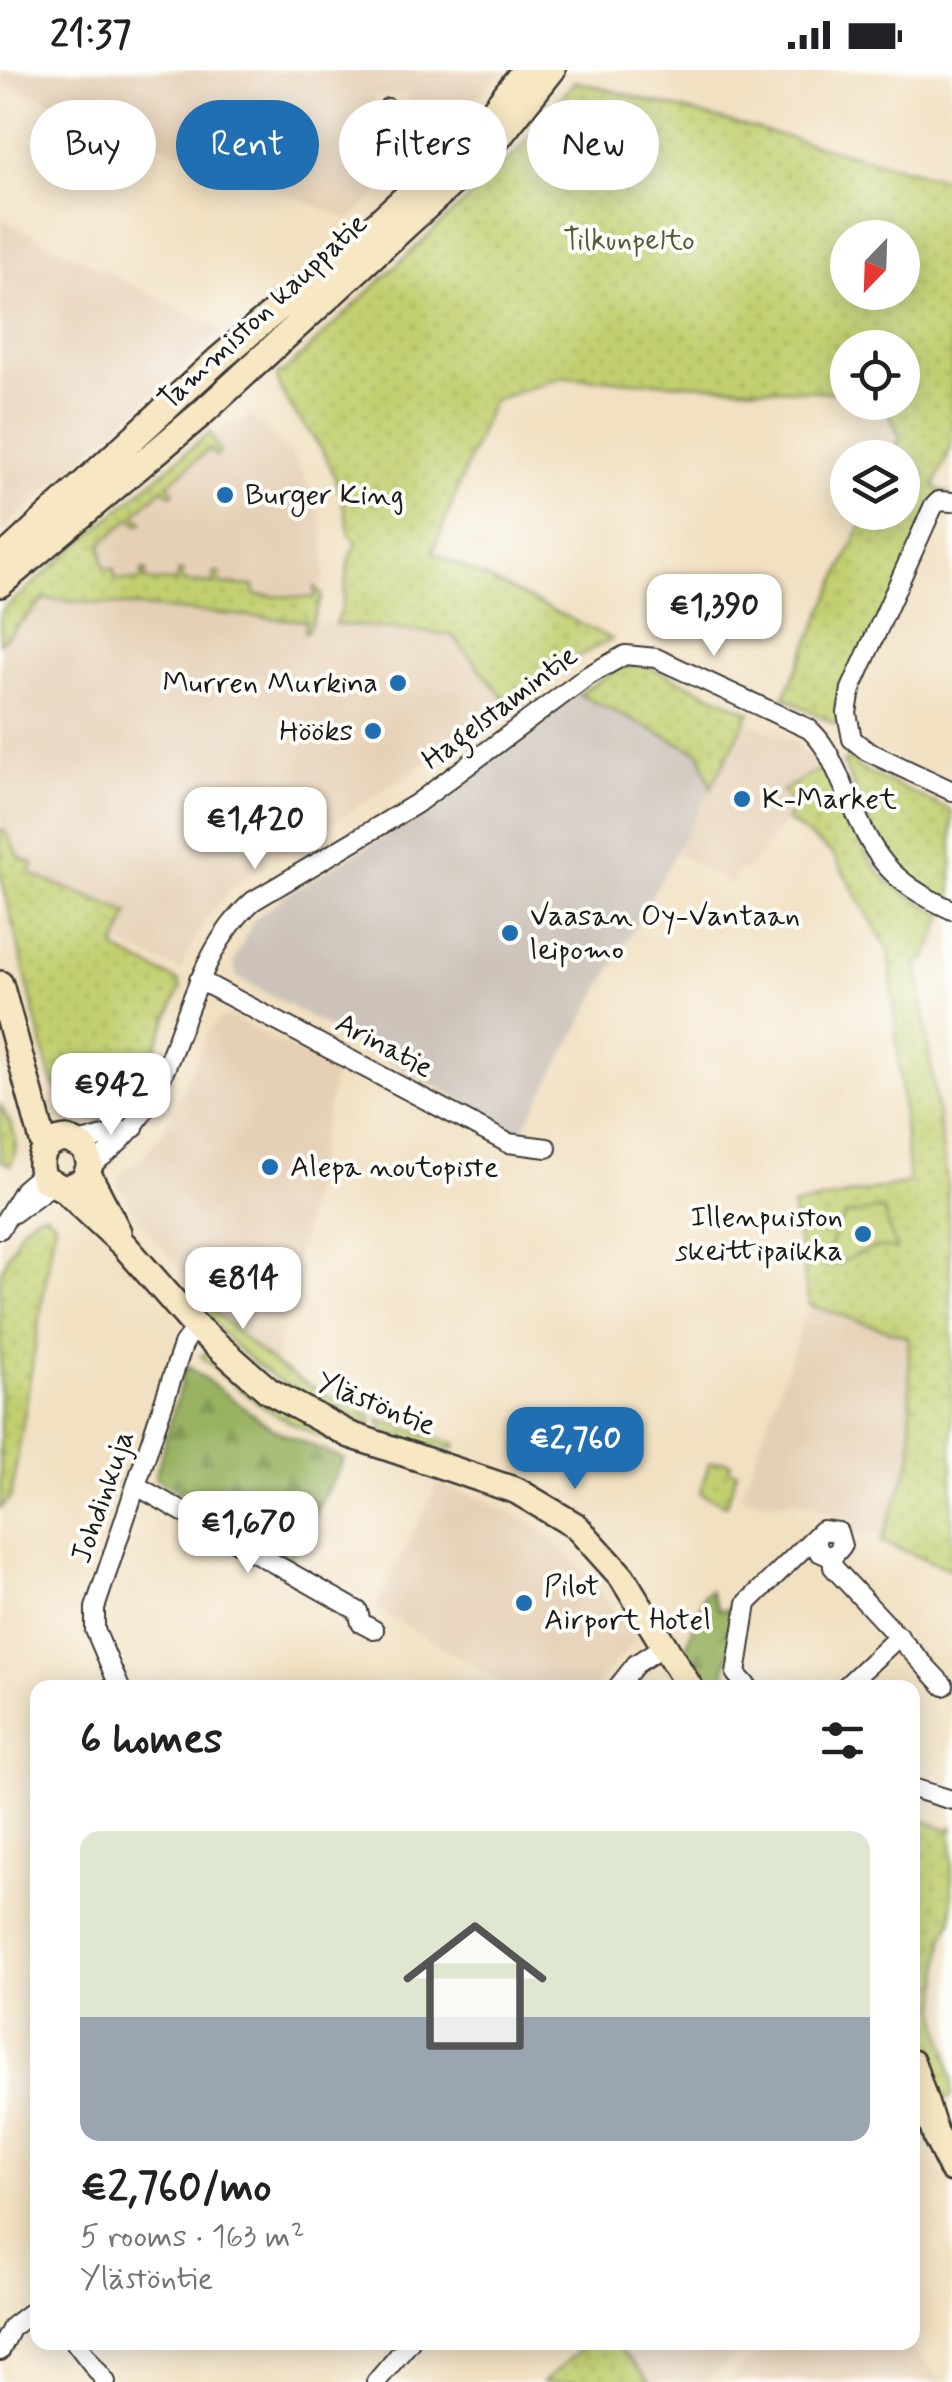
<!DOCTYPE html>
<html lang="en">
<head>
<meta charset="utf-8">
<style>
  :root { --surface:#fff; --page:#f2f2f2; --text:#202124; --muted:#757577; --line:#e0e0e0; --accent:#1f6fb2 }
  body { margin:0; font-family:Mynerve,sans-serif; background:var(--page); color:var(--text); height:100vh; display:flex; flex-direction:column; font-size:38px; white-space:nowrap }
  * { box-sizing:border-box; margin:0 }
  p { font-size:32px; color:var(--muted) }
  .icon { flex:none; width:55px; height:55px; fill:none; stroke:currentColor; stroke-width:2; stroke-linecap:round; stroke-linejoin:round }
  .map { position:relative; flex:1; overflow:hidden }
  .sheet { position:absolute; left:30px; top:1610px; width:890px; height:670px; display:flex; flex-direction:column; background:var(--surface); border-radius:20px; box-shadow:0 5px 25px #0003 }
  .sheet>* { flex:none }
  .banner { position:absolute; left:30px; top:30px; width:892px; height:90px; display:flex; gap:20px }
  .needle { width:65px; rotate:203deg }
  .buttons { position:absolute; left:830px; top:150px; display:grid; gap:20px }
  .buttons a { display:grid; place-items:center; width:90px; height:90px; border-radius:50%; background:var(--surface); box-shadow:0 5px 25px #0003; font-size:50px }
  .price { position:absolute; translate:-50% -85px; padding:0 22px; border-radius:20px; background:#fff; color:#222; font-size:32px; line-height:65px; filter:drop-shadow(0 2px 5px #0008) }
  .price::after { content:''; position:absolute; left:50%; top:60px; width:30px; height:22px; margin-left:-15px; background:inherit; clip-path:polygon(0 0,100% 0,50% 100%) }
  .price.active { background:var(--accent); color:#fff }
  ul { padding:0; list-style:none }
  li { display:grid; align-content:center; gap:20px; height:530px; padding:0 50px }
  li+li { border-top:2px solid var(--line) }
  li span { display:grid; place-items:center; height:310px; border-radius:20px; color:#555 }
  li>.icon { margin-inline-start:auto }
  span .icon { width:180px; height:180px; fill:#fffc; stroke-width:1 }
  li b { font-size:42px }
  h2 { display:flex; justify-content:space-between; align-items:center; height:120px; padding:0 50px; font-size:42px }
  .tag { padding:0 35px; border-radius:45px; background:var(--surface); box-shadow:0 5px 25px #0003; font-size:35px; line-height:90px }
  .tag.active { background:var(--accent); color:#fff }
  .status { display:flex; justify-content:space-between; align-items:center; height:70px; padding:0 50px; background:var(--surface); direction:ltr }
  .status svg { height:28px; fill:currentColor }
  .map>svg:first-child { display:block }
  .built { fill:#e5d0b5 }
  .industrial { fill:#ccc2b9 }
  .grass { fill:url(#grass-dots); stroke:#6f7646; stroke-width:2.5; fill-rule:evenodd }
  .forest { fill:url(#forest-firs); stroke:#5a673f; stroke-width:2.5 }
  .garden { fill:#c2cf70; stroke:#6f7646; stroke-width:2.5 }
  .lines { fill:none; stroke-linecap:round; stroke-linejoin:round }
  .street-casing { stroke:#3c3935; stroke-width:22 }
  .secondary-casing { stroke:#3c3935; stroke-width:30 }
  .street { stroke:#fff; stroke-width:18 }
  .secondary { stroke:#f7e8c3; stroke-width:25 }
  .poi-dot { fill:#1f6fb2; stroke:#fdfcf7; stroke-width:4 }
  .labels { text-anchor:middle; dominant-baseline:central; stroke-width:8; stroke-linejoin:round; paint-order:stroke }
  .park-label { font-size:30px; fill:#565b39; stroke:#fdfcf7 }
  .street-label { font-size:30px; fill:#1c1c1c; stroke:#fdfcf7 }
  .poi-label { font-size:30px; fill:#1c1c1c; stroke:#fdfcf7; text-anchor:start }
</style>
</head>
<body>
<div class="status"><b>21:37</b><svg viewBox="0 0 49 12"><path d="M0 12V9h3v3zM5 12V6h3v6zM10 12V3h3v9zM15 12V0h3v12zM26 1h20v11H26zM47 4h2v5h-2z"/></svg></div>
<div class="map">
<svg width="952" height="2312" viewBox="0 0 952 2312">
  <defs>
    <pattern id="grass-dots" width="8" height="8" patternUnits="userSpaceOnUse" patternTransform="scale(2.5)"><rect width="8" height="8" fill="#c2cf70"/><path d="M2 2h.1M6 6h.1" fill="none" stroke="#a6b160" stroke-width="1.8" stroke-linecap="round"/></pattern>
    <pattern id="forest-firs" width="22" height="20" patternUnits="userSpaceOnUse" patternTransform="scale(2.5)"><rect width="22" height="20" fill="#99b262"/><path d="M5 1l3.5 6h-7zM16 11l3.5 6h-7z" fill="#839854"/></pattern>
  </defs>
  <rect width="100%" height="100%" fill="#fdfcf7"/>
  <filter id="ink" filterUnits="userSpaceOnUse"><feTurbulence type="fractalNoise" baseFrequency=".01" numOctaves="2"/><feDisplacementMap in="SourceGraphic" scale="20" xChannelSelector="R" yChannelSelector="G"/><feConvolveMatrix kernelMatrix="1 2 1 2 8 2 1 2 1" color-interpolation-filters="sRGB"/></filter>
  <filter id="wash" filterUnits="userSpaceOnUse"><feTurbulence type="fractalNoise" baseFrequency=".0048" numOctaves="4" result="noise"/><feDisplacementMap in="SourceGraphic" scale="40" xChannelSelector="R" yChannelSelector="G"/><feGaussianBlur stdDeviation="2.25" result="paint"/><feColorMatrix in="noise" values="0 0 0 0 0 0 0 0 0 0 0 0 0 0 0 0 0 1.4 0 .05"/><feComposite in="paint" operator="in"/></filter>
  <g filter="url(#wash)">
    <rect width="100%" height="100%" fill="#f1e0c1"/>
    <path class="built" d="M 0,0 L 502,0 L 447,62 L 439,64 L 429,61 L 409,39 L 405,22 L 372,26 L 391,111 L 350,149 L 0,11 Z
      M 0,148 L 223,261 L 0,461 Z
      M 251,345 L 291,383 L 303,403 L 324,458 L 325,501 L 312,552 L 453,565 L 512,638 L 235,815 L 204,850 L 180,901 L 118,872 L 128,846 L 19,804 L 0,767 L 0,573 L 56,511 L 227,355 L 242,353 Z
      M 746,649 L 797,673 L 815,693 L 817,701 L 783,721 L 796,738 L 748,798 L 737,801 L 731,814 L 676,783 Z
      M 231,947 L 335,1002 L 276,1295 L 219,1246 L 154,1168 L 118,1114 L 119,1106 L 138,1091 L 164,1061 L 208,962 L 219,949 Z
      M 809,1235 L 908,1267 L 912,1387 L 885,1462 L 854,1465 L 833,1443 L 799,1430 L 766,1433 L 741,1426 Z
      M 438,1413 L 485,1431 L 536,1455 L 564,1480 L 617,1543 L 636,1569 L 594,1617 L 510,1617 L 375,1538 Z
      M 615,2273 L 750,2273 L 705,2312 L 651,2312 Z
      M 909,2273 L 944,2312 L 734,2312 L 732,2307 L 770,2273 Z"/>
    <path class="industrial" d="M 578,624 L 700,683 L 711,718 L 521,1063 L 237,907 L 234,892 L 253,850 L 287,824 L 382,768 Z"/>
    <path class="grass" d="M 575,11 L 952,111 L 952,375 L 934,417 L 950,424 L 942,424 L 841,654 L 833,653 L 784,627 L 867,443 L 902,442 L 902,388 L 891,387 L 900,368 L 884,333 L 902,332 L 902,278 L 848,278 L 847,323 L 562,307 L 492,331 L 433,482 L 612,569 L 579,586 L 514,640 L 452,565 L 335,554 C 345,533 345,516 348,494 C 350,484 356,480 357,471 L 350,467 C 346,441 339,415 328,391 C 315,361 279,335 277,304 L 284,302 L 520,79 ZM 848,168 L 902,168 L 902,222 L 848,222 Z
      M 210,362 L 220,383 L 216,386 L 209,379 L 168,414 L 174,422 L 171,425 L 163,418 L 135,444 L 143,452 L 139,455 L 131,448 L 101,474 L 104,498 L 114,499 L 115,509 L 141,511 L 142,500 L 146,500 L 146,511 L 177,512 L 179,501 L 183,502 L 183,512 L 214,514 L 215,503 L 220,503 L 220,514 L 254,516 L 255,525 L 314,528 L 315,517 L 321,524 L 321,529 L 307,562 L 304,562 L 306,551 L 44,529 L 0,573 L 0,542 Z
      M 636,594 L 650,597 L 750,642 L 711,718 L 700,683 L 578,624 L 620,598 Z
      M 852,688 L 858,698 L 952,741 L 952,833 L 912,812 L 877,772 L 843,692 Z
      M 827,700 L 867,786 L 888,812 L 944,846 L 926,890 L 917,892 L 947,1113 L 952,1265 L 952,1500 L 881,1472 L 912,1387 L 908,1267 L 809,1235 L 792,1136 L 909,1113 L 889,881 L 833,784 L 786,750 L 796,738 L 782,721 L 817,701 Z
      M 0,759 L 5,761 L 20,788 L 33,794 L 30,804 L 129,843 L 115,879 L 178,911 L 181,917 L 132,1034 L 110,1052 C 85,1052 62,1030 51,1009 L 0,802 Z
      M 0,1035 C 12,1055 23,1074 10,1095 L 0,1090 Z
      M 45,1143 L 55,1152 L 54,1159 L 11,1427 L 0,1438 L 0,1202 L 22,1157 L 36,1145 Z
      M 202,1226 C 247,1280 307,1321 372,1346 L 371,1355 C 307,1332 233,1292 199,1230 Z
      M 209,1281 L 326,1362 L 324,1367 C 274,1349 240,1321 201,1286 Z
      M 379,1349 L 456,1374 L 454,1379 L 416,1372 L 383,1360 Z
      M 723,1391 L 731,1393 L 729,1399 L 737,1402 L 726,1435 L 700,1424 L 709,1393 Z
      M 913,1747 L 950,1760 L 952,1757 L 952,1850 L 943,1869 L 938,1942 L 952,2009 L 952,2027 L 935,2032 L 913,1958 Z
      M 589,2272 L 615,2273 L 651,2312 L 543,2312 Z"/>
    <path class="forest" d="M 186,1295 L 273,1359 L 344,1389 L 290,1489 L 155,1408 Z
      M 710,1520 L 719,1540 L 739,1537 L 725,1600 L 727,1617 L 716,1617 L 686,1578 L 704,1524 Z"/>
    <path class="garden" d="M 883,1139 L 896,1180 C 863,1170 848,1198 823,1195 L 837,1157 L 847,1145 Z"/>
  </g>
  <g filter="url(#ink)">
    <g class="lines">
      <g class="street-casing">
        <path id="street" d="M 388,38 C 397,65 420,89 439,109
          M 852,669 L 847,643 L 851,619 L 933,437 L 939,431 L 952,432
          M 852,669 L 867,681 L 952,721
          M 199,910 L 508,1073 L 547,1078
          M 78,1073 L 134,1058
          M 90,1095 C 185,1039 173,902 253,831 L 416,734 L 589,605 L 625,585 L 656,588 L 809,659 C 826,674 833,693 842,713 C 873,782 880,807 952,840
          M 14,1143 L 51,1115
          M 0,1159 L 24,1119 L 42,1104
          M 137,1416 L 358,1541 L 361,1553 L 374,1560
          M 832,1485 L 833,1497 L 944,1616
          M 120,1618 L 95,1560 L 95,1538 L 183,1275 L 195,1256
          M 617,1618 L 636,1594 L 665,1575
          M 749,1618 L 736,1604 L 747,1533 L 822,1460 L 838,1462 L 842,1476 L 836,1483 L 828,1486 L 819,1482 L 816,1469
          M 844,1618 L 899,1566
          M 912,1718 L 952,1730
          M 75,2272 L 106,2312
          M 0,2281 L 12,2257 L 38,2237
          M 376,2312 L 410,2272"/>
      </g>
      <g class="secondary-casing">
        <path id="secondary" d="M 4,487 L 218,290 L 360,169 L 476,63 L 525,0
          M 0,514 L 201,344 L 491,77 L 552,0
          M 0,914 L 45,1078
          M 88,1104 L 118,1162
          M 64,1119 L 84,1111 L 90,1095 L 85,1078 L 67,1069 C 44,1071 36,1088 44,1109 L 64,1119 L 124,1175 L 195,1256 L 269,1321 L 350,1365 L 517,1421 L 576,1456 L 622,1507 L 690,1618
          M 912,1993 L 937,2069 L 952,2099"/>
      </g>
      <use href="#street" class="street"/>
      <use href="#secondary" class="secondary"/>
    </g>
  </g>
  <g class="poi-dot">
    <circle cx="225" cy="425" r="10"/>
    <circle cx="398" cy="613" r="10"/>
    <circle cx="373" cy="661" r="10"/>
    <circle cx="742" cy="729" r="10"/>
    <circle cx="510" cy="863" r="10"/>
    <circle cx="270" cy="1097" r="10"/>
    <circle cx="863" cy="1164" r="10"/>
    <circle cx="524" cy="1533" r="10"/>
  </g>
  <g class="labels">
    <g class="park-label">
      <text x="629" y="170">Tilkunpelto</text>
    </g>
    <g class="street-label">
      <text transform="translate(263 242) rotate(-43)">Tammiston kauppatie</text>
      <text transform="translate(500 638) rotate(-37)">Hagelstamintie</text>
      <text transform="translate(384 976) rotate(28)">Arinatie</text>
      <text transform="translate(376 1334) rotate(22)">Ylästöntie</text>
      <text transform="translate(103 1427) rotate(-71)">Johdinkuja</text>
    </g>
    <g class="poi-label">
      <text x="245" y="425">Burger King</text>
      <text x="378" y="613" text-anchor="end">Murren Murkina</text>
      <text x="353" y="661" text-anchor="end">Hööks</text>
      <text x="762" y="729">K-Market</text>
      <text x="530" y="846">Vaasan Oy-Vantaan<tspan x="530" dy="34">leipomo</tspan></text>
      <text x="290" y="1097">Alepa noutopiste</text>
      <text x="843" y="1147" text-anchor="end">Illenpuiston<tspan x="843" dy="34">skeittipaikka</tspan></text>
      <text x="544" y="1516">Pilot<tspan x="544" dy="34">Airport Hotel</tspan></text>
    </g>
  </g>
</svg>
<div class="buttons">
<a><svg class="needle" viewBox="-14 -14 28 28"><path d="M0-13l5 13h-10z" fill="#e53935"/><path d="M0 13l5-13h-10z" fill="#757577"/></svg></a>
<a><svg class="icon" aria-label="locate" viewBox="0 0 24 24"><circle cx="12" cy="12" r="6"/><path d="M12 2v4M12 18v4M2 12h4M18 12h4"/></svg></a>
<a><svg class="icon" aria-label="layers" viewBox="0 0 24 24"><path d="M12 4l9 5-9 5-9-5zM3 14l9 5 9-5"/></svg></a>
</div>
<b class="price" style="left:714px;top:589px">€1,390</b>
<b class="price" style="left:255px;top:802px">€1,420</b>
<b class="price" style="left:111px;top:1068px">€942</b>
<b class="price" style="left:243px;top:1262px">€814</b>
<b class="price active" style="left:575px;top:1422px">€2,760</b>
<b class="price" style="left:248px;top:1506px">€1,670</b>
<div class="banner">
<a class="tag">Buy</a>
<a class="tag active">Rent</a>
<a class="tag">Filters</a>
<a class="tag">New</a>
</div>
<section class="sheet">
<h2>6 homes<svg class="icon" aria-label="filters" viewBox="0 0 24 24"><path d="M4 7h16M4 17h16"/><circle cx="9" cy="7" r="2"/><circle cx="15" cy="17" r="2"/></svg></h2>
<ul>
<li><span style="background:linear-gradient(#dfe7d0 60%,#9aa5b1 0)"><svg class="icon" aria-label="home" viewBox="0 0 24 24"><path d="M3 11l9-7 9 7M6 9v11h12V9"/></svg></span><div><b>€2,760/mo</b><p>5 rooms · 163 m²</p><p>Ylästöntie</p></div></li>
</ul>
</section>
</div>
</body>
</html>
